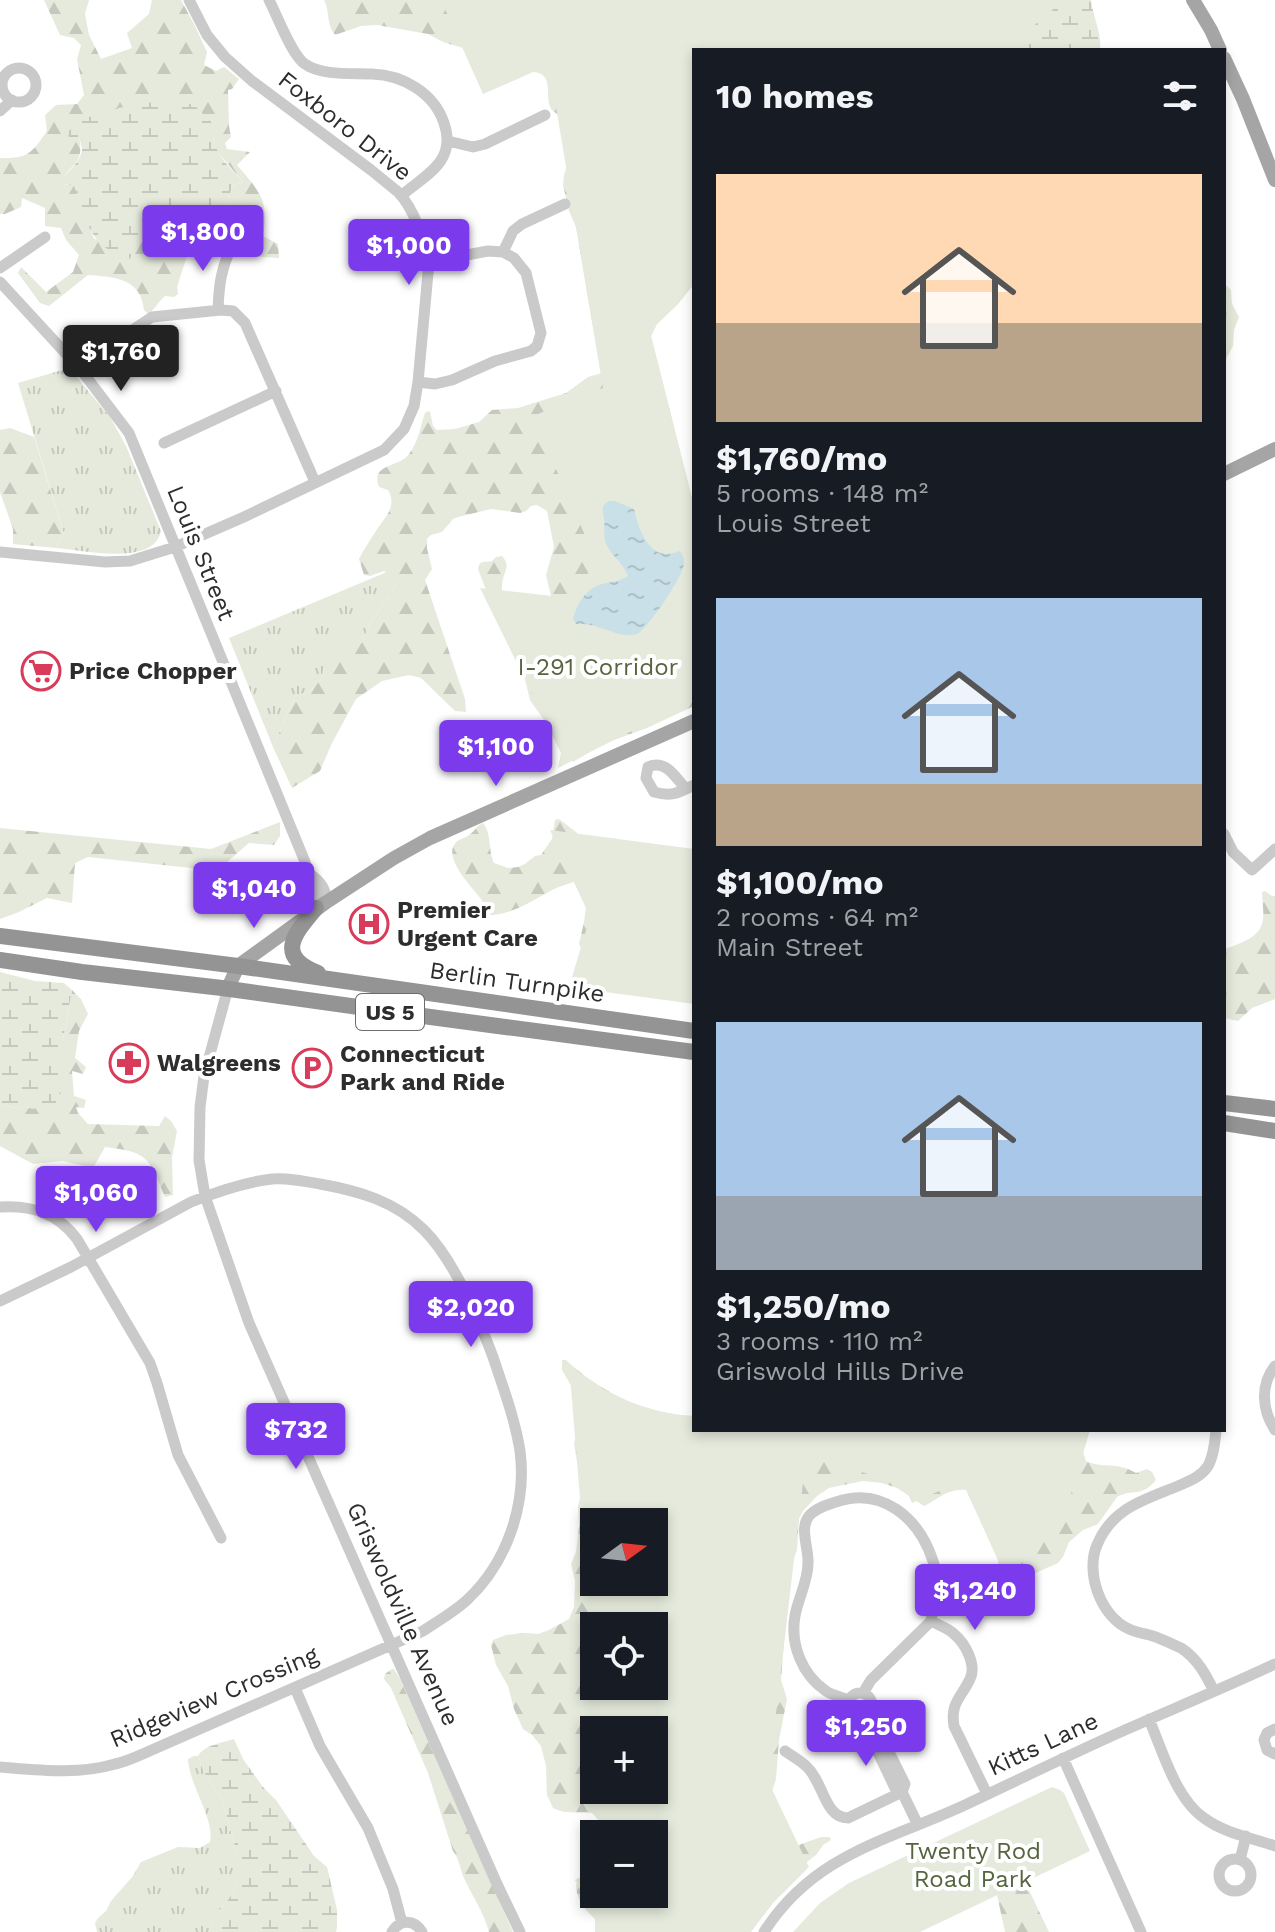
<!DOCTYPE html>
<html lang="en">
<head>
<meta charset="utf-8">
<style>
  :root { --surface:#171b24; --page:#20242c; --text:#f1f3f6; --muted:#9ea1a6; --accent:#7c3aed }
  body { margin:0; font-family:"Work Sans",sans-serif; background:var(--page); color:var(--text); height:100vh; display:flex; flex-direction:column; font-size:30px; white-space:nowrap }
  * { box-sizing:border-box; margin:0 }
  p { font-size:26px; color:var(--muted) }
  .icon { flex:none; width:44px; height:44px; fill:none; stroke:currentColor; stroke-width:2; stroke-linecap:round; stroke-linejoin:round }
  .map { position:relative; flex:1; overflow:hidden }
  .panel { position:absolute; left:692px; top:48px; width:534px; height:1384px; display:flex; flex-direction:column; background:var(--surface); border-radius:0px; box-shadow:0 4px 12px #0003 }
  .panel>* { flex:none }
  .needle { width:52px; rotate:75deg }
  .controls { position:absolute; left:580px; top:1508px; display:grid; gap:16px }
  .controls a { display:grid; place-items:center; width:88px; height:88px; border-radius:0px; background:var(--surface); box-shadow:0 4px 12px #0003; font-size:40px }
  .price { position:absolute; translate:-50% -68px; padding:0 18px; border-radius:8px; background:var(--accent); color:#fff; font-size:26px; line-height:52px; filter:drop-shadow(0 2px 4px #0008) }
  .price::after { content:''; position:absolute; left:50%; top:48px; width:24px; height:18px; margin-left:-12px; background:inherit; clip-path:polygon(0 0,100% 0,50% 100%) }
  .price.active { background:#222; color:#fff }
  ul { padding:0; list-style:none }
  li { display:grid; align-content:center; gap:16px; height:424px; padding:0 24px }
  li span { display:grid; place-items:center; height:248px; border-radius:0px; color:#555 }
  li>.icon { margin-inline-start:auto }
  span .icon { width:144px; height:144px; fill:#fffc; stroke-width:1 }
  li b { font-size:34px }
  h2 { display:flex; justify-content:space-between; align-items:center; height:96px; padding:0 24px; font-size:34px }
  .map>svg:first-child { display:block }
  .grass { fill:url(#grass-tufts) }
  .forest { fill:url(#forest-firs); fill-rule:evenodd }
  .wetland { fill:url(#wetland-marsh) }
  .park { fill:#e5eadc; fill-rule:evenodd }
  .water { fill:url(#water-ripples) }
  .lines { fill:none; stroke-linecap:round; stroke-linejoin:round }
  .minor { stroke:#cacaca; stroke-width:11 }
  .major { stroke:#a5a5a5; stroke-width:14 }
  .highway { stroke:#949494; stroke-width:16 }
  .labels { text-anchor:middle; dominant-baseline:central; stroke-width:8; stroke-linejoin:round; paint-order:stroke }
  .shield { fill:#fff; stroke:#6c6c6c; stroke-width:2 }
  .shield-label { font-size:22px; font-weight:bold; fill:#2d2d2d }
  .street-label { font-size:24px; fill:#2d2d2d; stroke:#fff }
  .park-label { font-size:24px; fill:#55653e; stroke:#fff }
  .poi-label { font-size:24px; font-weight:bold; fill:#2d2d2d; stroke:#fff; text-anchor:start }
</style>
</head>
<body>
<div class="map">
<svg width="1275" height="1932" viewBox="0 0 1275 1932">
  <defs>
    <pattern id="grass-tufts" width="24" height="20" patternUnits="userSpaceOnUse" patternTransform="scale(2)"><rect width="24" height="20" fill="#e5eadc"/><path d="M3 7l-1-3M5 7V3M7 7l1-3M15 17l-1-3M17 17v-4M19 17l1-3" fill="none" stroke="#c5c9bd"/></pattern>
    <pattern id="forest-firs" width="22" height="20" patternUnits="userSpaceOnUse" patternTransform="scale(2)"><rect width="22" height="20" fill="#e5eadc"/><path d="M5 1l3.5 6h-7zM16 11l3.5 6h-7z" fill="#c5c9bd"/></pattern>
    <pattern id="wetland-marsh" width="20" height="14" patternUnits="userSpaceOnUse" patternTransform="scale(2)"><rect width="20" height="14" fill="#e5eadc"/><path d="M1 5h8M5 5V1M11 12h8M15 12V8" fill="none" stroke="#c5c9bd"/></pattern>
    <pattern id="water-ripples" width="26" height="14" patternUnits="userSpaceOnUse" patternTransform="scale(2)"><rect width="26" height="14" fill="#c9e0e8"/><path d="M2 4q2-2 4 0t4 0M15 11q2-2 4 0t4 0" fill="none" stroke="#adc0c7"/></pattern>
  </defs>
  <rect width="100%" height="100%" fill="#fff"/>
  <path class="grass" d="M 69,368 L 110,417 L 126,446 L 161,531 C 154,567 83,550 56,548 L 64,534 L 18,383 Z
    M 387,572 L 396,585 L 369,625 L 362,644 L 323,671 C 321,686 308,693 295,696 L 273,747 L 229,638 Z
    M 194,1756 L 198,1756 L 204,1772 L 223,1802 L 238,1858 L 238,1880 L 234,1892 L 220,1910 L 209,1932 L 97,1932 L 95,1923 L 98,1918 L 106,1911 L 111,1901 L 133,1876 L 141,1862 L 178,1847 L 200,1848 L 210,1842 C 215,1819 189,1785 188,1759 Z"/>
  <path class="forest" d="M 44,0 L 89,0 L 85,14 L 89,35 L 101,59 L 132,48 L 127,33 L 149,14 L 152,0 L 181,0 L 195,26 L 207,52 L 204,65 L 216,71 L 224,67 L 239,79 L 232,89 L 228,90 L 229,126 L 231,137 L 225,143 L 227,149 L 250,152 L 237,165 C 260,192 269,199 263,236 L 278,244 L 279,258 L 250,256 L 226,231 L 210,226 L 194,234 L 177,287 L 178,294 L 174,297 L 165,296 C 158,302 155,309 148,314 L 144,310 C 141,278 114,277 88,275 L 49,306 L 40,303 L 18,273 L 21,267 L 46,292 L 73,272 L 79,255 L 66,240 L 61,228 L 45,226 L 45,208 L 22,198 L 21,207 L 5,214 L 0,214 L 0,158 C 28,159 32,153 47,131 L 45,115 L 56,105 L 77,104 L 84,95 L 77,59 L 81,45 L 74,38 L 60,35 ZM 212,132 L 216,150 L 243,182 L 233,185 L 229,195 L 233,210 L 206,211 L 188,215 L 164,250 L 158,248 L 147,237 L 139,243 L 94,239 L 74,185 L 60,184 C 70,162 85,166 79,136 Z
    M 324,0 L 708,0 L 694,50 L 694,284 L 678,304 L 657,324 L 651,336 L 694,506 L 694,706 L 647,728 L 603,744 L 573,762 L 530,700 L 523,671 L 491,603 L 478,569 C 480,559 485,563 492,561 L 496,557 L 502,556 C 510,565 506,568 503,579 C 501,586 502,593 503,600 L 551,596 L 546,575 L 554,547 L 547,511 L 537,505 L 531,506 L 526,511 L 520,513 L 491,509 L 458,517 L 453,519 L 442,532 L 431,535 L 427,539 L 427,548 L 432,569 L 425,580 L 465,699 L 466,712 L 455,711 L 421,678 L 409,675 L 382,681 L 356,699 L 332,743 L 320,771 L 292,788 L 273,747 L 295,696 C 323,690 322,674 330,650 L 350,642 L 362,643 L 369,625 L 396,585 L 389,575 L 384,571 L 370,576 L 364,575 L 359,559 C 364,549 370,540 376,531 C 384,518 398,507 388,490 L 379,487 C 370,463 399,468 409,454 C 419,441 420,427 425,413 L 428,411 L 430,412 L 433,426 L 437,430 L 455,429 L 479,422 L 492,410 L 518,408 L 566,393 L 588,377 L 602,373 L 600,338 L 593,327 L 576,227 L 569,211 L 563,185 L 564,175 L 567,166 L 563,118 C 562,118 553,111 552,110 C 543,99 556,73 533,72 C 525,72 522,78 515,80 C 511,82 506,82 501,82 L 463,48 L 443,42 L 428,34 L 377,25 L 361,26 L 335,35 C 326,24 330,11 324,0 Z
    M 1227,286 L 1231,290 L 1232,304 L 1239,317 L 1234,330 L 1233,346 L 1224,363 L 1224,287 Z
    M 10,428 L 34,437 L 64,534 L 56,548 L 13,544 L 13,529 L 0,492 L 0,430 Z
    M 559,819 L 576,832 L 581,838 L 604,840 L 612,838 L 694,864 L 582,950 L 579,944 L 584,922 L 587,900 L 578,880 C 569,884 560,886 552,890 C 534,900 511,915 490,915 C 486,910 484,904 481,899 C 472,887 445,860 454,845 C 457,839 464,839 469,835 C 476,830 476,826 483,823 C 492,834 488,851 494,863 L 508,868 L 518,867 L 525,864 L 535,856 L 541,855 L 552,839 L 555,820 Z
    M 280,822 L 280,836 L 274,845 L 249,843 L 226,863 L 210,870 L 88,857 L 75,863 L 72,903 L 47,898 L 19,912 L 0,919 L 0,828 L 211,849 Z
    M 1265,891 L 1272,896 L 1275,896 L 1275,999 L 1252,1008 L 1238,1021 L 1224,1018 L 1224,949 C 1231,947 1236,945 1243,942 C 1269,930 1263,916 1262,892 Z
    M 72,990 L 81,999 L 88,1014 L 79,1031 L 75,1058 L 86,1067 L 83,1074 L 72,1071 L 74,1096 L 86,1100 L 84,1108 L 76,1107 L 78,1113 L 88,1124 L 159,1126 L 165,1116 L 171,1121 L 177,1131 L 172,1157 L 173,1195 L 165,1197 C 149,1157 148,1152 105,1147 L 93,1168 L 63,1161 L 33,1164 L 0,1146 L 0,1105 L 24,1109 L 63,1040 Z
    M 562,1360 L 566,1360 C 600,1392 647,1415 694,1416 L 694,1430 L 1081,1446 L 1086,1461 C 1102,1469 1116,1461 1136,1473 L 1147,1469 L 1152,1472 L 1156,1480 C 1141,1498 1133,1488 1117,1497 L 1098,1524 L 1083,1530 L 1069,1542 L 1063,1557 L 1058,1563 L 1029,1576 L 1015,1574 L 1003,1577 L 999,1575 L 997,1571 L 999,1558 L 966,1490 C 947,1488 939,1499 924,1506 L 897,1488 L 882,1483 L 863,1481 L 829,1488 L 817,1496 L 803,1511 L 799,1519 L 797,1550 L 790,1569 L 781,1680 L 787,1699 L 779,1740 L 776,1779 L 770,1798 L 793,1847 L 821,1837 L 830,1837 L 831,1840 L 823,1845 L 816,1855 L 807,1862 L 746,1932 L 595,1932 L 595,1919 C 584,1909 576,1899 576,1884 L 588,1884 L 594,1894 L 654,1894 L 654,1834 L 605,1834 L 602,1824 L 592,1813 C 577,1811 566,1815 553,1808 L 547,1795 L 546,1766 L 541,1746 L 532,1735 L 523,1729 L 514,1709 L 508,1686 L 496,1665 L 491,1645 L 493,1640 L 506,1635 L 526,1633 L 538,1634 L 549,1630 L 569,1619 L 574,1607 L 575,1581 L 571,1564 L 576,1552 L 579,1527 L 578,1507 L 582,1490 L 574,1444 L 577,1431 L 574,1391 L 562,1370 ZM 594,1522 L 654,1522 L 654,1582 L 594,1582 ZM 594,1626 L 654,1626 L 654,1686 L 594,1686 ZM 594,1730 L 654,1730 L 654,1790 L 594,1790 Z
    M 392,1669 L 394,1669 L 400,1679 L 513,1932 L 489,1932 C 483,1910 472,1896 463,1876 C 460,1867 459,1859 453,1851 L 428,1773 L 391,1688 L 384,1679 L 385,1674 Z
    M 1026,1881 L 1028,1888 L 1049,1932 L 1005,1932 L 997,1895 Z"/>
  <path class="wetland" d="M 803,0 L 1091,0 C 1093,17 1102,33 1100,50 L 895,50 Z
    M 170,99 L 194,105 L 214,125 C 208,149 229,166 243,182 L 233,185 L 229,196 L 234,210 L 206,211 L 188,215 L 164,250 L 158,248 L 147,237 L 139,243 L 129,260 C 88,245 88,223 74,185 L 59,184 C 65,173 80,164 82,150 C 82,146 80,141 79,137 L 69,137 L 67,132 L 86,118 L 113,109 Z
    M 0,972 L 35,981 L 64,983 L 72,990 L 63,1040 L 60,1091 L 54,1108 L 24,1109 L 0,1105 Z
    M 234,1739 L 243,1759 L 263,1787 L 276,1800 L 314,1856 L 327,1867 L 337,1910 L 337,1927 L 336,1932 L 209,1932 L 220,1910 L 234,1892 L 238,1880 L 238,1858 L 223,1802 L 204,1772 L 198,1756 C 204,1745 222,1743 234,1739 Z"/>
  <path class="park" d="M 441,0 L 1064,0 L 1005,50 L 694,50 L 694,284 L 678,304 L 657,324 L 651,336 L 694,506 L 694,700 L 558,768 L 561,753 L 480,588 L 579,599 L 594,556 L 533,416 L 603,388 L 549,65 L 483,94 Z
    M 550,830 L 694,849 L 694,1004 L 569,987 L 590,917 Z
    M 569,1363 C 601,1394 649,1414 694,1416 L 694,1430 L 1090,1430 L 1060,1531 L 1002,1569 L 962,1481 L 912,1503 L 905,1488 L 811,1453 L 805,1466 L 768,1781 L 809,1867 L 773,1903 L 751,1932 L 603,1932 L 575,1880 L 594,1870 L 594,1894 L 654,1894 L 654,1834 L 607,1834 L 602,1823 L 606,1821 L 605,1790 L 654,1790 L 654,1730 L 599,1730 L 595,1686 L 654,1686 L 654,1626 L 594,1626 L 594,1670 ZM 594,1522 L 654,1522 L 654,1582 L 594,1582 Z
    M 1052,1787 L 1060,1790 L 1064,1793 L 1090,1851 L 920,1932 L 793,1932 L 820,1903 L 849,1883 Z"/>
  <path class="water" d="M 609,501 L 615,501 L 634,509 C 637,524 646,554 667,554 C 671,554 676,552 680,551 C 684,557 685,561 683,568 C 680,580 647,630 637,634 C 619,640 596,621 576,624 L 573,619 C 577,604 586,588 602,584 C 612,582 620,581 628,576 C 624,564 612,556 606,544 C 603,536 605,526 604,518 C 602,509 601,506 609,501 Z"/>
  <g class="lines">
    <path class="minor" d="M 269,0 C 277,15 292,56 305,64 C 322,76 352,73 372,74 C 403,75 434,93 444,123 C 457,161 427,174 402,195
      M2 85a17 17 0 1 1 34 0a17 17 0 1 1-34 0Z
      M 0,111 L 12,100
      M 448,141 L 473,147 L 485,144 L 545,115
      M 503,252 L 513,231 L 522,224 L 565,204
      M 0,268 L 45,237
      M 0,282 L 81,370 L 129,433 L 310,874 C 308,886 313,899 325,903 C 328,890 320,881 310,874
      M 218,310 C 219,284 221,269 232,245
      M 81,370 L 125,335 L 152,317 L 221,310 L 233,311 L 245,323 L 315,482
      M 418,382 L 435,384 L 452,380 L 495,361 L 531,351 L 537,346 L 541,333 L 526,273 L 514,258 L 503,252 L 488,251 L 429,262
      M 164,443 L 276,391
      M 0,552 L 105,562 L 130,561 L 175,547 L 244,517 L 384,450 L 404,429 L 414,406 L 418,382 L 429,262 C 423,238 415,210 398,192 L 371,170 L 252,81 L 225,57 L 207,35 L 189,0
      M 686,789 C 675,777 666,759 648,767 L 646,778 L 654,792 C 672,797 678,793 694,785
      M 1224,834 L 1233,852 L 1252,870 L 1275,849
      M 228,988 L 204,1076 L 200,1107 L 199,1160 L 205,1196 L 249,1323 L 497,1884 L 520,1932
      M 0,1207 C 32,1205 58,1213 77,1239 L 150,1363 L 157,1383 L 178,1455 L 221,1538
      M 0,1301 L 71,1267 L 191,1202 C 216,1192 245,1182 272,1179 C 289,1178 304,1181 320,1184 C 359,1191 395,1201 424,1230 C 454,1260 478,1317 493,1357 C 503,1387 515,1419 520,1451 C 527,1504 507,1563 467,1600 C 454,1612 438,1621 423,1631 L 145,1753 C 136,1757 125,1762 115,1764 C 78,1775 38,1770 0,1767
      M 1275,1366 C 1260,1385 1262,1410 1275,1430
      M 295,1688 L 320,1746 L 368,1828 L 393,1889 L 402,1923
      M 1214,1691 C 1206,1675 1197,1658 1181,1648 C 1172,1644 1162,1639 1153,1636 C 1145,1633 1136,1633 1129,1629 C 1101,1617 1085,1573 1097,1545 C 1112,1508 1144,1500 1178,1486 C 1189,1481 1201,1477 1208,1466 C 1214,1455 1215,1441 1216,1430
      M848 1705a12 12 0 1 1 24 0a12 12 0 1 1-24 0Z
      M 863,1693 L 871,1680 L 931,1621 C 938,1625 948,1628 954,1634 C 965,1643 977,1665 970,1679 C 961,1698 950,1703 954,1726 L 987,1794
      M 848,1700 C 841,1697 832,1695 826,1691 C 802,1675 790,1644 795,1616 C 798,1598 808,1582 808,1563 C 809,1549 799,1528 809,1516 C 816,1508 827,1505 836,1502 C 882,1486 919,1518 933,1561 C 940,1581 934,1602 931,1621
      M 869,1712 L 905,1784 L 902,1792
      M 861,1717 L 895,1788 L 902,1792 L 918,1825
      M 1149,1719 C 1162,1750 1176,1799 1204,1818 C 1224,1833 1252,1838 1275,1846
      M 1275,1729 L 1267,1733 L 1264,1740 L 1267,1750 L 1275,1754
      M 785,1751 C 792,1756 800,1760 806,1766 C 824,1782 824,1818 848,1818 L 902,1792
      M 1063,1758 L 1141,1932
      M1219 1875a16 16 0 1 1 32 0a16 16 0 1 1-32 0Z
      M 1240,1860 L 1246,1836
      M 392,1932 C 400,1919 414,1919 422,1932
      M 764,1932 C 814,1854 887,1841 965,1805 C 1018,1780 1071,1754 1125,1730 C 1175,1708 1226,1687 1275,1664"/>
    <path class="major" d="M 1193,0 L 1211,30 L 1220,50
      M 1224,58 L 1243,99 L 1275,180
      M 1224,474 L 1275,449
      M 228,988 L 238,966 L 325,903 L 394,858 L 430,838 L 694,721"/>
    <path class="highway" d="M 316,908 C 295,933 274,956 318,973
      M 0,936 L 238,966 L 694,1031
      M 0,960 L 82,972 L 222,988 L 423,1016 L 694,1052
      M 1224,1103 L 1275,1109
      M 1224,1123 L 1275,1131"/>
  </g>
  <defs>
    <g id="supermarket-ring" transform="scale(2)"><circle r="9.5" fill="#fff" stroke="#d83c5a" stroke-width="1.5"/><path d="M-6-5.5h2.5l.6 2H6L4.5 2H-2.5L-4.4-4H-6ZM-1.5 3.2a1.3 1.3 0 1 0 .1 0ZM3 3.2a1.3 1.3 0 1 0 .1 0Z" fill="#d83c5a"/></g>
    <g id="hospital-ring" transform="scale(2)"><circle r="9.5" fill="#fff" stroke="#d83c5a" stroke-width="1.5"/><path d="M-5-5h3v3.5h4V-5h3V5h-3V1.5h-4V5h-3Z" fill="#d83c5a"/></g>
    <g id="pharmacy-ring" transform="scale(2)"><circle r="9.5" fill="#fff" stroke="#d83c5a" stroke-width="1.5"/><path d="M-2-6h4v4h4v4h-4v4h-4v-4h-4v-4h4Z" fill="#d83c5a"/></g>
    <g id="parking-ring" transform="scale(2)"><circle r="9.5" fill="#fff" stroke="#d83c5a" stroke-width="1.5"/><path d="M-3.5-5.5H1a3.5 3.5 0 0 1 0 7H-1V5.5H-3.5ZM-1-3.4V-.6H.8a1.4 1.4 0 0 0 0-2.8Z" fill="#d83c5a"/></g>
  </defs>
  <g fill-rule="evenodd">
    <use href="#supermarket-ring" x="41" y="671"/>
    <use href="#hospital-ring" x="369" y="924"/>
    <use href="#pharmacy-ring" x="129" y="1063"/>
    <use href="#parking-ring" x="312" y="1068"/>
  </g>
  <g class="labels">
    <rect class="shield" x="356" y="994" width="68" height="36" rx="6"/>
    <g class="shield-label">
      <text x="390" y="1012">US 5</text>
    </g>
    <g class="street-label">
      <text transform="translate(345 126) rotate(38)">Foxboro Drive</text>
      <text transform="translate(201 553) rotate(68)">Louis Street</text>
      <text transform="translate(517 982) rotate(8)">Berlin Turnpike</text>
      <text transform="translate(403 1614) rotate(66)">Griswoldville Avenue</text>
      <text transform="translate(214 1697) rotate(-23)">Ridgeview Crossing</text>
      <text transform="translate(1043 1744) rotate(-25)">Kitts Lane</text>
    </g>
    <g class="park-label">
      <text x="598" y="667">I-291 Corridor</text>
      <text x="973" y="1851">Twenty Rod<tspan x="973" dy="28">Road Park</tspan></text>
    </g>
    <g class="poi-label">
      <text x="69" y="671">Price Chopper</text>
      <text x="397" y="910">Premier<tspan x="397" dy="28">Urgent Care</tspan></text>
      <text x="340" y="1054">Connecticut<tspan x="340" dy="28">Park and Ride</tspan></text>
      <text x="157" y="1063">Walgreens</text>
    </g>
  </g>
</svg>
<div class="controls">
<a><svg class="needle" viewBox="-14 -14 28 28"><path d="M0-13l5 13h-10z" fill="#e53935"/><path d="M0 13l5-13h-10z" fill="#9ea1a6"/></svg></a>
<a><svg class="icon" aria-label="locate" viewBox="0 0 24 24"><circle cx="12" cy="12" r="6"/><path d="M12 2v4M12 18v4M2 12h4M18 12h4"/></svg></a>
<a>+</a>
<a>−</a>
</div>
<b class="price" style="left:203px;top:273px">$1,800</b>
<b class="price" style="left:409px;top:287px">$1,000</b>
<b class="price active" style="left:121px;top:393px">$1,760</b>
<b class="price" style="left:496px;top:788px">$1,100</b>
<b class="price" style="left:254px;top:930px">$1,040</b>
<b class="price" style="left:96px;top:1234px">$1,060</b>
<b class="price" style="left:471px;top:1349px">$2,020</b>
<b class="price" style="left:296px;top:1471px">$732</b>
<b class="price" style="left:975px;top:1632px">$1,240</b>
<b class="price" style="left:866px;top:1768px">$1,250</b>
<section class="panel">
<h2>10 homes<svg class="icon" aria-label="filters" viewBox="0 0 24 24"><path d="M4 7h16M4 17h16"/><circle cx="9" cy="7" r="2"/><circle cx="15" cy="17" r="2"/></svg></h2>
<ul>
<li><span style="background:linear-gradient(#ffd9b3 60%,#b9a48a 0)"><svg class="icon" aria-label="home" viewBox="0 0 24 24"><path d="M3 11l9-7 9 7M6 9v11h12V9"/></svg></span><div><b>$1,760/mo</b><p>5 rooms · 148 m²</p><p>Louis Street</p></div></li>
<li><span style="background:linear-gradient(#a9c7e8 75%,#b9a48a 0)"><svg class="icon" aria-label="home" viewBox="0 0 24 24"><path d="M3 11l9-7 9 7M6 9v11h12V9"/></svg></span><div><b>$1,100/mo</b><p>2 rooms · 64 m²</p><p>Main Street</p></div></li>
<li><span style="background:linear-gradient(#a9c7e8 70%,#9aa5b1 0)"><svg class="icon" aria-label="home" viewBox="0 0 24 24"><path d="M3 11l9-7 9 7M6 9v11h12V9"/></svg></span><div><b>$1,250/mo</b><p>3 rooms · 110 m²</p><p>Griswold Hills Drive</p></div></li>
</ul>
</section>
</div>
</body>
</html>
